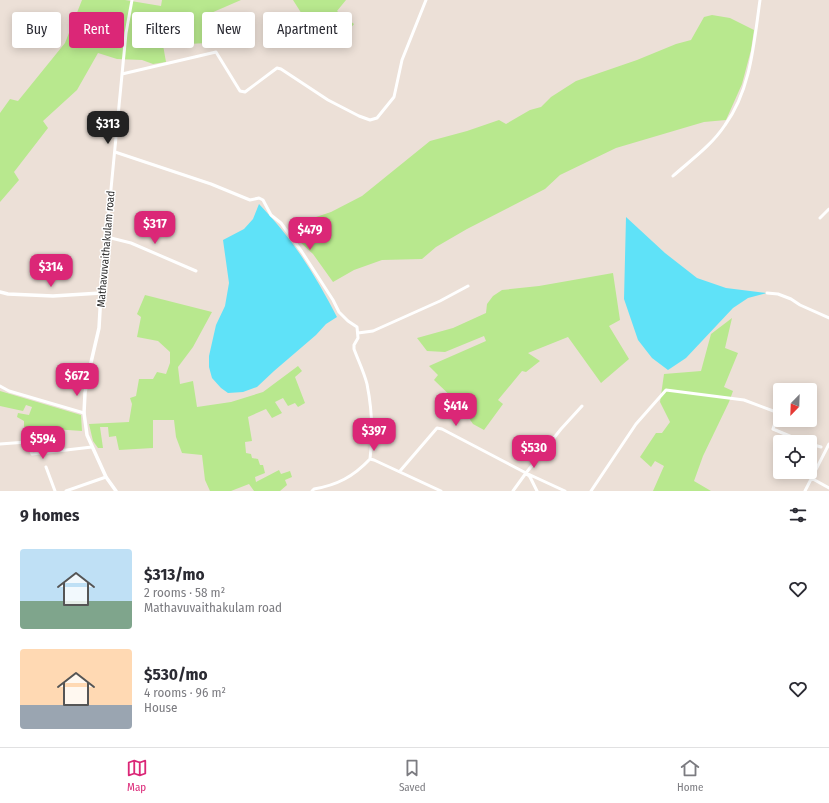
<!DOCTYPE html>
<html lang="en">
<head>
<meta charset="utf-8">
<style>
  :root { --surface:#fff; --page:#f7f7f7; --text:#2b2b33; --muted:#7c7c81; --line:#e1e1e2; --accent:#db2777 }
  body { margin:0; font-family:"Fira Sans Condensed",sans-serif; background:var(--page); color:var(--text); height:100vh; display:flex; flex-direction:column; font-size:15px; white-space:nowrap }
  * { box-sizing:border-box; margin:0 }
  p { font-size:13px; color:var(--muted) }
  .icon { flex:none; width:22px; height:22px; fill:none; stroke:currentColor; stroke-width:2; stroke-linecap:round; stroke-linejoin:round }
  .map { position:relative; height:491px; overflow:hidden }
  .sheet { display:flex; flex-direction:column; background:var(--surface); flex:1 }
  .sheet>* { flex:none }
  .banner { position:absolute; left:12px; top:12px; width:400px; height:36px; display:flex; gap:8px }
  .needle { width:26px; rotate:203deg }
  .fabs { position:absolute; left:773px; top:383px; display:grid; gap:8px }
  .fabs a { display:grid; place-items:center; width:44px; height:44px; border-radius:4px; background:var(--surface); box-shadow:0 2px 10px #0003; font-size:20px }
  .price { position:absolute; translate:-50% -34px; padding:0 9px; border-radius:8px; background:var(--accent); color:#fff; font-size:13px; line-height:26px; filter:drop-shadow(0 1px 2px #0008) }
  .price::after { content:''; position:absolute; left:50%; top:24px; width:12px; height:9px; margin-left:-6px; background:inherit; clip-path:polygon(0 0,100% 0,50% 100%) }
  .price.selected { background:#222; color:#fff }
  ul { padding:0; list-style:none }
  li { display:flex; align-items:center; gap:12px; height:100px; padding:0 20px }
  li span { display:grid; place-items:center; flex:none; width:112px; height:80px; border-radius:4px; color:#555 }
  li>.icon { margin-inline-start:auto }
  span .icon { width:48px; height:48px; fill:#fffc; stroke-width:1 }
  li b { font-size:17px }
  h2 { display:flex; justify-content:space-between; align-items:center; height:48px; padding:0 20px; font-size:17px }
  .pill { padding:0 14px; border-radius:4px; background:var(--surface); box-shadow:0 2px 10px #0003; font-size:14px; line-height:36px }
  .pill.selected { background:var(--accent); color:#fff }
  .menu { display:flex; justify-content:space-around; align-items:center; height:56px; border-top:1px solid var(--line); background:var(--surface); font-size:11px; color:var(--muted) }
  .menu a { display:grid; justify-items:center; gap:2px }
  .menu .selected { color:var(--accent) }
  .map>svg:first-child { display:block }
  .green { fill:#b8e88e }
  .water { fill:#5fe2f8 }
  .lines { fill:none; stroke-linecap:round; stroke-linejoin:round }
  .minor { stroke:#fff; stroke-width:3 }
  .tertiary { stroke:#fff; stroke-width:3.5 }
  .labels { text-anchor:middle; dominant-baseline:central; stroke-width:3; stroke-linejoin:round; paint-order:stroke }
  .street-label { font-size:11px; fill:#272727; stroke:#fff }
</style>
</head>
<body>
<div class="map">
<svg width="829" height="491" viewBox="0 0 829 491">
  <rect width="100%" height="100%" fill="#ece0d7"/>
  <path class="green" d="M 82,0 L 125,0 L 161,6 L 162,0 L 241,0 L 211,13 L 215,46 L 209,48 L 207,43 L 188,44 L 186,38 L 180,38 L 163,45 L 166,62 L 153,64 L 142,60 L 117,59 L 98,53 L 77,90 L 43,121 L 48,128 L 14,172 L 19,180 L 0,202 L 0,113 L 10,99 L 18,101 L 65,43 Z
    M 293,0 L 346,0 L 337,11 L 354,24 L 336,46 L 312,30 Z
    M 712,15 L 730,18 L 754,30 L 751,50 L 742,84 L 726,120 L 704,122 L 616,148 L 560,175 L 545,189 L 467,229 L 436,247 L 422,259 L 382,260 L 354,270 L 333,282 L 313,254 L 300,242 L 295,224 L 331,212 L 362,196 L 430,141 L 467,131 L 499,120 L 506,124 L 530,110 L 541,107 L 551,97 L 576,81 L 637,60 L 676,44 L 691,40 L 704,17 Z
    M 613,273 L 620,320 L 609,326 L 629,359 L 601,383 L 568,337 L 528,353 L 540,361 L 526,372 L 522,371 L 498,400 L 503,404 L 484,430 L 473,424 L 460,405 L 434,380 L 438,375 L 429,366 L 486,341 L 484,336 L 445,352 L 427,351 L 417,338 L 453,328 L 486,313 L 487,304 L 493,296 L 502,290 L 539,286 Z
    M 145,295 L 212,312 L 193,347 L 178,367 L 180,384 L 193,381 L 197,407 L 231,402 L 263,392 L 298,366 L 302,371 L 295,377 L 305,403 L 298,407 L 295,403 L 288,406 L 283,398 L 275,402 L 282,413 L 272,418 L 266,409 L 248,417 L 252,441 L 245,442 L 246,453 L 251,454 L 252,458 L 258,459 L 260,465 L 263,465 L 265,473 L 255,477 L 256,482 L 279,470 L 281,474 L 290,471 L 292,477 L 285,480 L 287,485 L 280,491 L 254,491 L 249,484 L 231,491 L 210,491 L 205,480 L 202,455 L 182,453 L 176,437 L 174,420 L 153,420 L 153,448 L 119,450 L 116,436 L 109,437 L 108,427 L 100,427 L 103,448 L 98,448 L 93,441 L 89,424 L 129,422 L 132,404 L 130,398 L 136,396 L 139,379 L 153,379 L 157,372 L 166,374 L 170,363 L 170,352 L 158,341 L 137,337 L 141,317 L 137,314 Z
    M 732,318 L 725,348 L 738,353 L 724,387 L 733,391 L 729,402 L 703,456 L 694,481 L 711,491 L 653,491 L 664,466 L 655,461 L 651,467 L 640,457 L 656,433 L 662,433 L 670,422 L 660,402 L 664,374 L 701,371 L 711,334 Z
    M 0,391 L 81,415 L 82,431 L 24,427 L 24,421 L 17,417 L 18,413 L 29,415 L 32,407 L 26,405 L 23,411 L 0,406 Z"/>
  <path class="water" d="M 259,204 C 267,213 275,221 282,230 C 304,257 321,286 337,317 L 326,324 L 316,335 L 274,371 L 257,387 L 243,392 L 228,393 L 221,388 L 212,378 L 209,367 L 209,356 L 216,325 L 225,306 L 229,283 L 223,240 L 244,229 L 253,219 Z
    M 626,217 L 665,253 L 697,278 L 726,288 L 767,293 L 748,298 L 733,308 L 686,358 L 668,370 L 652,358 L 638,340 L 624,299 Z"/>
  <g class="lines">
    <path class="minor" d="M 122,74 L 216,52 L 240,91 L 245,92 L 277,68 L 281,69 L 328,100 L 359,116 L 370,120 L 377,118 L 394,97 L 402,60 L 426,0
      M 115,152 L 211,184 L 250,200 L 259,198 L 263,200 L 271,215 L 281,223 L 302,252 L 333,300 L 339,312 L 348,321 L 357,327 L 358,338 L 354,345 L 354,349 C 358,360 364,372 367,384 C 372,409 373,435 370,459
      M 673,176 C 691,160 712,145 725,125 C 751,90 754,42 760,0
      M 820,218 L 829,209
      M 107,237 L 131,243 L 196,271
      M 101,293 L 126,33 L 132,0
      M 767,293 L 778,294 L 791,299 L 800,305 L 829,318
      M 358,333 L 373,331 L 440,301 L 468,286
      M 0,386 L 9,391 L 84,413
      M 0,444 L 27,442 L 32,454 L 92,447
      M 810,444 L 821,447
      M 46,467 L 55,491
      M 400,471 L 437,428 L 442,429 L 526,473 L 530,477 L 537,491
      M 526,473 L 561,429 L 582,406
      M 811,478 L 829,488
      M 66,491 L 106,477
      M 312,491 L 314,489 C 337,485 353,477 370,459 L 374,460 L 441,491
      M 513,491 L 526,473 L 565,491
      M 591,491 L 636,424 L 666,390 L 744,400 L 776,412 L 776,420 L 773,429 L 804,442
      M 805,491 L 829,444"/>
    <path class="tertiary" d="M 0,292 L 8,294 L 53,296 L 101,293 L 99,328 L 89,371 L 85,393 L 84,413 L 87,435 L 106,477 L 116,491"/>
  </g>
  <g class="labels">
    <g class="street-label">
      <text transform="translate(106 249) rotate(-85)">Mathavuvaithakulam road</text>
    </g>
  </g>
</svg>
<div class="fabs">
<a><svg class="needle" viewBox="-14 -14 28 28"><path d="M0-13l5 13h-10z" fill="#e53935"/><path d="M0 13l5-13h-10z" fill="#7c7c81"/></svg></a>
<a><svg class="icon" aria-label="locate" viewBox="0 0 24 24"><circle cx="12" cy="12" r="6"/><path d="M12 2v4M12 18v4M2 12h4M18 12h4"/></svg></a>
</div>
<b class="price selected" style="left:108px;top:145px">$313</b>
<b class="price" style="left:155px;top:245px">$317</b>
<b class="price" style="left:310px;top:251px">$479</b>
<b class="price" style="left:51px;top:288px">$314</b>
<b class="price" style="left:77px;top:397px">$672</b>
<b class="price" style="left:456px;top:427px">$414</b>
<b class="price" style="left:374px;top:452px">$397</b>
<b class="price" style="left:43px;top:460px">$594</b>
<b class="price" style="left:534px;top:469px">$530</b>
<div class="banner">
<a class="pill">Buy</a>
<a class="pill selected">Rent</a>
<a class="pill">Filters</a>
<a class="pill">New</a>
<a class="pill">Apartment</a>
</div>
</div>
<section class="sheet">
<h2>9 homes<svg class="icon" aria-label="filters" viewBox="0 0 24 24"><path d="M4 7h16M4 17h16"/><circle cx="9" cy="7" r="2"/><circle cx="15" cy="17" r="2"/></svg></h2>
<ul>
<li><span style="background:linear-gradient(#bfe0f5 65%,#7fa58c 0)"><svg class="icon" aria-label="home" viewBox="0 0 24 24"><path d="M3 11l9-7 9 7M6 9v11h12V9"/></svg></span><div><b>$313/mo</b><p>2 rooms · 58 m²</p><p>Mathavuvaithakulam road</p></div><svg class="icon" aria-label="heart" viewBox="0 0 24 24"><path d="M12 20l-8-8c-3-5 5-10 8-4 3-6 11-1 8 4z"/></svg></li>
<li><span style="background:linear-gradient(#ffd9b3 70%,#9aa5b1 0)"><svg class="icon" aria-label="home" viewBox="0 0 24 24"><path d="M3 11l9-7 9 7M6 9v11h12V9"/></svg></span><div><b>$530/mo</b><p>4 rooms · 96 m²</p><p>House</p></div><svg class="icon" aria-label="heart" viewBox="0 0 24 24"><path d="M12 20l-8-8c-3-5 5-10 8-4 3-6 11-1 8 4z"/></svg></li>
</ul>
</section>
<nav class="menu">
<a class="selected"><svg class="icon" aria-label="map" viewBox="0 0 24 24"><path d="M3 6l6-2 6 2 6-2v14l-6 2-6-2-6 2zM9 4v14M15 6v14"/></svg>Map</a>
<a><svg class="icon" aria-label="saved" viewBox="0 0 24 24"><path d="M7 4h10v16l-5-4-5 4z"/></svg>Saved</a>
<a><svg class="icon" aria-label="home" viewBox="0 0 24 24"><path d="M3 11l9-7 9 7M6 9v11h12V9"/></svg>Home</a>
</nav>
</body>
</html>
